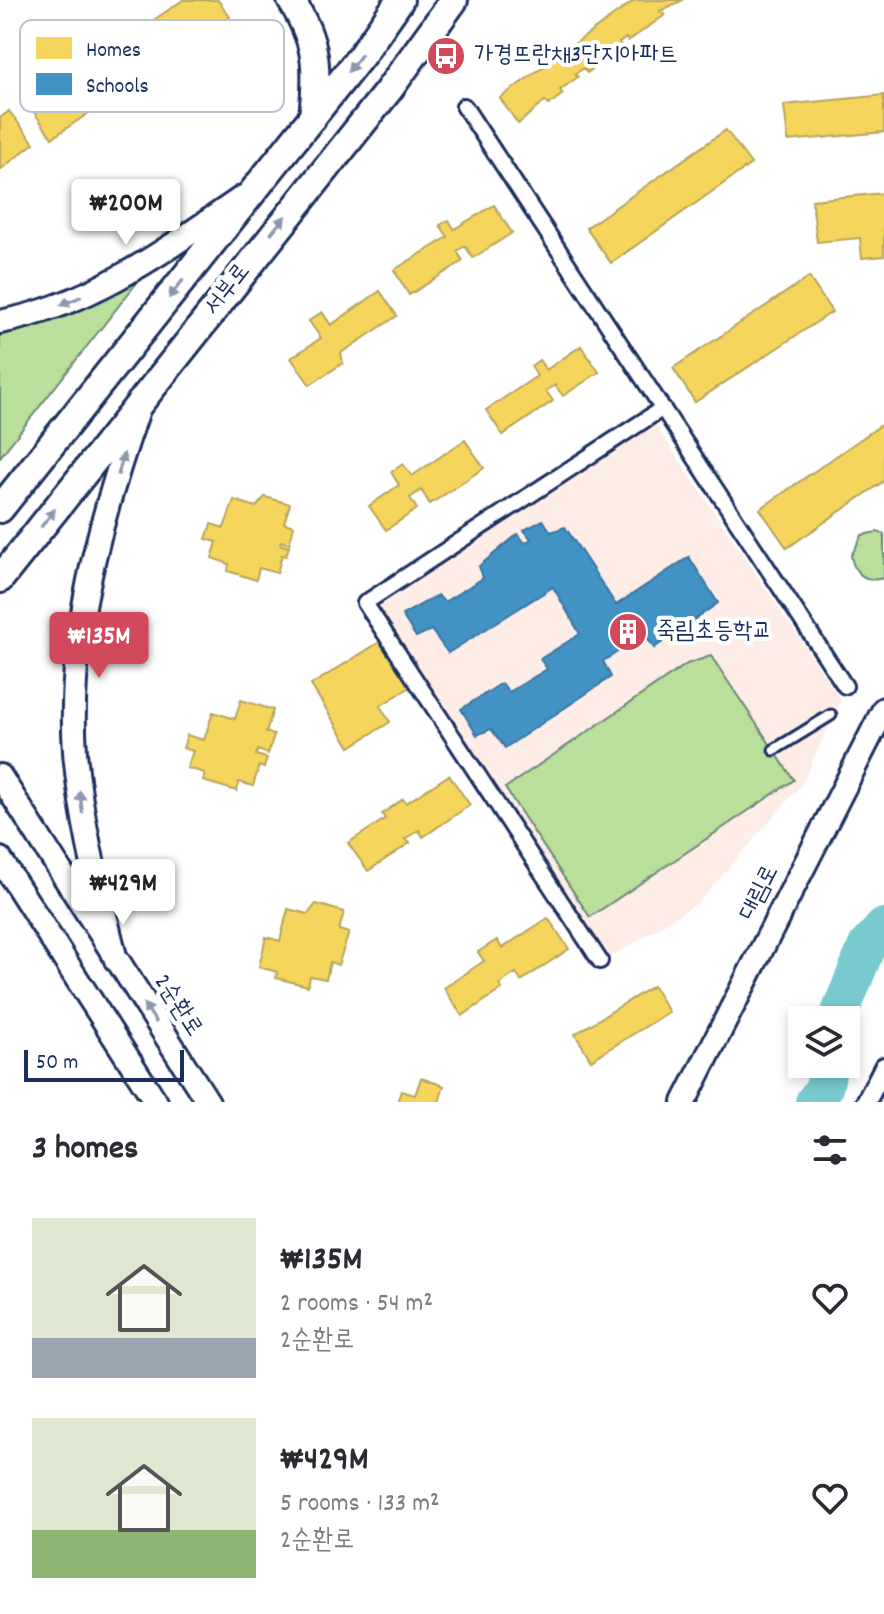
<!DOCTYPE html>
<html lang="en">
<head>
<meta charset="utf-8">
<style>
  :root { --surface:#fff; --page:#f7f7f7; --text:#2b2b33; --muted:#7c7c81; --accent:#d1495b }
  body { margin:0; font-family:Dekko,"Poor Story",sans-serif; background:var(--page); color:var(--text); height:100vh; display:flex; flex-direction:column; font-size:30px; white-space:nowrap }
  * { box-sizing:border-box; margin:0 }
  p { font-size:26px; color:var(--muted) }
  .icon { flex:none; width:44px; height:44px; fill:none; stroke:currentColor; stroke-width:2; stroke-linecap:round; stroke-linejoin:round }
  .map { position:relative; height:1102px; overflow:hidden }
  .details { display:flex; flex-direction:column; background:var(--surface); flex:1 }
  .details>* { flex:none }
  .tools { position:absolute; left:788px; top:1006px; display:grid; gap:16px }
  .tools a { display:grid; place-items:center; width:72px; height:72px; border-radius:0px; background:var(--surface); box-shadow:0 4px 12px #0003; font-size:40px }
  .scale { position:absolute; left:24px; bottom:20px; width:160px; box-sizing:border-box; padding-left:8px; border:4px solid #1b2f5e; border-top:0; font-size:22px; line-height:28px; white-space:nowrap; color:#1b2f5e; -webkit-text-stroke:6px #fff; paint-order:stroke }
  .price { position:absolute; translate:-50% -68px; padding:0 18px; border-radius:8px; background:#fff; color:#222; font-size:26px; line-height:52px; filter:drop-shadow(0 2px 4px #0008) }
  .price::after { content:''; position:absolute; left:50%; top:48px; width:24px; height:18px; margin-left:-12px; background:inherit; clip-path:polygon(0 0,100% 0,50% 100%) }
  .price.on { background:var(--accent); color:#fff }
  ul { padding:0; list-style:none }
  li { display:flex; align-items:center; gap:24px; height:200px; padding:0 32px }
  li span { display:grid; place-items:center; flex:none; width:224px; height:160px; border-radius:0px; color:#555 }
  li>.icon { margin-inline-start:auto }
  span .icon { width:96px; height:96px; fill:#fffc; stroke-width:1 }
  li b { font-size:34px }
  h2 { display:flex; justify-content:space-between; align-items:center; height:96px; padding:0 32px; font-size:34px }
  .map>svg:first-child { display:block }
  .built { fill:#fdede6 }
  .green { fill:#b9df9a; stroke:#6a877c; stroke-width:2 }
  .homes { fill:#f6d55c; stroke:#b4a35d; stroke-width:2 }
  .schools { fill:#4393c3; stroke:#3775a5; stroke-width:2 }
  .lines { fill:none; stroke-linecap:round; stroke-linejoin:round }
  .river { stroke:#79cacf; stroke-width:38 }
  .service-casing { stroke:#1b2f5e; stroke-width:15 }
  .pedestrian-casing { stroke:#1b2f5e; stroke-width:20 }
  .minor-casing { stroke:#1b2f5e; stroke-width:24 }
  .tertiary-casing { stroke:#1b2f5e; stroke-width:28 }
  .secondary-casing { stroke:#1b2f5e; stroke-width:32 }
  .service { stroke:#fff; stroke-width:9 }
  .pedestrian { stroke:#fff; stroke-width:14 }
  .minor { stroke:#fff; stroke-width:18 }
  .tertiary { stroke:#fff; stroke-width:22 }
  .secondary { stroke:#fff; stroke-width:26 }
  .oneway { fill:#8d97ae }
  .labels { text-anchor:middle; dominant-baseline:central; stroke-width:8; stroke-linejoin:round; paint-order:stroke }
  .poi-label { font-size:24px; fill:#1b2f5e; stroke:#fff; text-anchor:start }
  .street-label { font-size:24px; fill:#1b2f5e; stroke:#fff }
  .key { fill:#fff; stroke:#bbc1cf; stroke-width:2 }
  .key-label { font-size:22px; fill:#1b2f5e }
</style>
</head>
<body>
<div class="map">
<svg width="884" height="1102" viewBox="0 0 884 1102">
  <rect width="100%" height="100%" fill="#fff"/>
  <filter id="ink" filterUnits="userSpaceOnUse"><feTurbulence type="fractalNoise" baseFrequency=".0125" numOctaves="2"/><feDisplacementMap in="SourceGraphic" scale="16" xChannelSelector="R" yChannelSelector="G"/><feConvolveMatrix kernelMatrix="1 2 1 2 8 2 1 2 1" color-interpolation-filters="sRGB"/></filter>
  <g filter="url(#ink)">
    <path class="built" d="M 655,424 L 841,700 L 802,784 L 699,902 L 604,962 L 371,607 Z"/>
    <path class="green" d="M 146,271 L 0,457 L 0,327 Z
      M 877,532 L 884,534 L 884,578 C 866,583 854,574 851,556 L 862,535 Z
      M 711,656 L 794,780 L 590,917 L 505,788 L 687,664 Z"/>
    <path class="homes" d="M 183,0 L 218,0 L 230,17 L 52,138 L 29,105 Z
      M 635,0 L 683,0 L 660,11 L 665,15 L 628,41 L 626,38 L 619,43 L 622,47 L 587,73 L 584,68 L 575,74 L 578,77 L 560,90 L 563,94 L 548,105 L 545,101 L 518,124 L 500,98 Z
      M 884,95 L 884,132 L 788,141 L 784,105 Z
      M 9,111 L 34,143 L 0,170 L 0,118 Z
      M 726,130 L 751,164 L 611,263 L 586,228 Z
      M 884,193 L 884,256 L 862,258 L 860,238 L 817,242 L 812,200 Z
      M 494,205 L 512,233 L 473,258 L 465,246 L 457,251 L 463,261 L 409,295 L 394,270 L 448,237 L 440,225 L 449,220 L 454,229 Z
      M 809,277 L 832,312 L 695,402 L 673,368 Z
      M 380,291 L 397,316 L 341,353 L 343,363 L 310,385 L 291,358 L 321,338 L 309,321 L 322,312 L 331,325 Z
      M 581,346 L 599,372 L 563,396 L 555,385 L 546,391 L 553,401 L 503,435 L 486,410 L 537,376 L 531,366 L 539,360 L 546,370 Z
      M 884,423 L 884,481 L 787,548 L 760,509 Z
      M 465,440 L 484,468 L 430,504 L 421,490 L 410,498 L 417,509 L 386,530 L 369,506 L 399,485 L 391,472 L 403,464 L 412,476 Z
      M 265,497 L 290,504 L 284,523 L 294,526 L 289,544 L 281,541 L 280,544 L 289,547 L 286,556 L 282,555 L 277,573 L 259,568 L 256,580 L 228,571 L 229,564 L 212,558 L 217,542 L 206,539 L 211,524 L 224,528 L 234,500 L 256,507 Z
      M 383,640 L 412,686 L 380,706 L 390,722 L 350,747 L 311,685 Z
      M 241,700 L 273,710 L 266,732 L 274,735 L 268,754 L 258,750 L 256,755 L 267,758 L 264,768 L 259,766 L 253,786 L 239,782 L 237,791 L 203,781 L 205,773 L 187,768 L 193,751 L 183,748 L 187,735 L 204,740 L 213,712 L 235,719 Z
      M 449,775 L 470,805 L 423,837 L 419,830 L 405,839 L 410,843 L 368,871 L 348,843 L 385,819 L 382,814 L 403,799 L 406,803 Z
      M 316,904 L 344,912 L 339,930 L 349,933 L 338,965 L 330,962 L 326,979 L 310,976 L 308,986 L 276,978 L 277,972 L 259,967 L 266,937 L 280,941 L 288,909 L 308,914 Z
      M 548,918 L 569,949 L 521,981 L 516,973 L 499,984 L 502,989 L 462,1016 L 444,988 L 484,961 L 478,952 L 497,940 L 502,948 Z
      M 653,986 L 669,1012 L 591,1060 L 575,1034 Z
      M 421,1078 L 444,1086 L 439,1102 L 397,1102 L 401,1091 L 415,1095 Z"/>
    <path class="schools" d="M 543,520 L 551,532 L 565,527 L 616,605 L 689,557 L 718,603 L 654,648 L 645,635 L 603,661 L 611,677 L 505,748 L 491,729 L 477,735 L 461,709 L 502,683 L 509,692 L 547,669 L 540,659 L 580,634 L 553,587 L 448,653 L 431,630 L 416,637 L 402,615 L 438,595 L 444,602 L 483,578 L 479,566 L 518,534 L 525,543 L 531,539 L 524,530 Z"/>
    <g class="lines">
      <path class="river" d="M 837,1020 L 867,946 L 884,927
        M 814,1102 L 824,1088 L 829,1064"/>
      <g class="service-casing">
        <path id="service" d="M 774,750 L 831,715"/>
      </g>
      <g class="pedestrian-casing">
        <path id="pedestrian" d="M 464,106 L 845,686
          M 600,961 L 365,603 L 663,408"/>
      </g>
      <g class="minor-casing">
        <path id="minor" d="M 866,1102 L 884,1067"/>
      </g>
      <g class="tertiary-casing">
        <path id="tertiary" d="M 0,322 C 92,305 167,249 243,197
          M 0,776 L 208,1102
          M 0,859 L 156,1102
          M 116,960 C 99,891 81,823 75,752 C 67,638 100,520 137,413
          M 684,1102 L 884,709"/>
      </g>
      <g class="secondary-casing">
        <path id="secondary" d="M 291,0 C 318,43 318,68 313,117
          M 0,509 L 361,56 L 400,0
          M 0,579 L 388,91 L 454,0"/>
      </g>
      <use href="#service" class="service"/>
      <use href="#pedestrian" class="pedestrian"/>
      <use href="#minor" class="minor"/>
      <use href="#tertiary" class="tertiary"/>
      <use href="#secondary" class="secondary"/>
    </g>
    <defs><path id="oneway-solid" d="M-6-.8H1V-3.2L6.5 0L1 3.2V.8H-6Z" transform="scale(2)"/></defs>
    <g class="oneway">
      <use href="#oneway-solid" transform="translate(355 63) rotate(128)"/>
      <use href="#oneway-solid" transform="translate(278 225) rotate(-51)"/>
      <use href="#oneway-solid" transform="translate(176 289) rotate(128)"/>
      <use href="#oneway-solid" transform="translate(71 301) rotate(157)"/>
      <use href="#oneway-solid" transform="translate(121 464) rotate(-75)"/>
      <use href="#oneway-solid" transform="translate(48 518) rotate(-52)"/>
      <use href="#oneway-solid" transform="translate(81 802) rotate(-97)"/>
      <use href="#oneway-solid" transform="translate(150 1013) rotate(-123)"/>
    </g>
  </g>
  <defs>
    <g id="bus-disc" transform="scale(2)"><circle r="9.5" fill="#d1495b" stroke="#fff"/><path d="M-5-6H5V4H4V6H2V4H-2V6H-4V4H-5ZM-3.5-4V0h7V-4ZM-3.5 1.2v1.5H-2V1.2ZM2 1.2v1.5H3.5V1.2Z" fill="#fff"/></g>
    <g id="building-disc" transform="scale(2)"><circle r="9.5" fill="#d1495b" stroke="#fff"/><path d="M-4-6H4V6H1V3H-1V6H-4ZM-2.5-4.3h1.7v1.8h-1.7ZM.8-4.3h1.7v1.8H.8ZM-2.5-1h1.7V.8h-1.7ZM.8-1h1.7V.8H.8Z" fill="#fff"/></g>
  </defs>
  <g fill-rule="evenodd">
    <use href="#bus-disc" x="446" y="56"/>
    <use href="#building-disc" x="628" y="632"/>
  </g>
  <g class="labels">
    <g class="poi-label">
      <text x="474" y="56">가경뜨란채3단지아파트</text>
      <text x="656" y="632">죽림초등학교</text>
    </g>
    <g class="street-label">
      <text transform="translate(228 290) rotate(-52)">서부로</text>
      <text transform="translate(760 893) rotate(-63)">대림로</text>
      <text transform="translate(177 1006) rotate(57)">2순환로</text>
    </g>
  </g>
  <rect x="20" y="20" width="264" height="92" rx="12" class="key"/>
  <rect x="36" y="37" width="36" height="22" fill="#f6d55c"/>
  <rect x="36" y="73" width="36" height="22" fill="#4393c3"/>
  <g class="key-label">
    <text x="86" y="56">Homes</text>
    <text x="86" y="92">Schools</text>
  </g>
</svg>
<div class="tools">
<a><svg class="icon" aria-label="layers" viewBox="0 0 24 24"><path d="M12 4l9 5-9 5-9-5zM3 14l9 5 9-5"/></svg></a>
</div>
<div class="scale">50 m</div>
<b class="price" style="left:126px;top:247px">₩200M</b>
<b class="price on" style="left:99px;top:680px">₩135M</b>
<b class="price" style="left:123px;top:927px">₩429M</b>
</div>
<section class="details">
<h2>3 homes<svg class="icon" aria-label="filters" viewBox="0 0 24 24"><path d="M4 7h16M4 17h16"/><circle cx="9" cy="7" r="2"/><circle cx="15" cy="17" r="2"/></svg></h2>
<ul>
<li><span style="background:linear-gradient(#dfe7d0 75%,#9aa5b1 0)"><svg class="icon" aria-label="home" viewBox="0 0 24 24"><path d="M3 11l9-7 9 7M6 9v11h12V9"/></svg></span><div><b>₩135M</b><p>2 rooms · 54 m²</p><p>2순환로</p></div><svg class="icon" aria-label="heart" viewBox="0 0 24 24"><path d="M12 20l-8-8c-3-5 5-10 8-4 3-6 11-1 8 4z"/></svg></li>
<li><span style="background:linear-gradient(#dfe7d0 70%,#8fb573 0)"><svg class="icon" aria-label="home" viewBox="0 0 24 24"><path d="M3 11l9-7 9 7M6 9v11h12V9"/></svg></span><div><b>₩429M</b><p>5 rooms · 133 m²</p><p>2순환로</p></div><svg class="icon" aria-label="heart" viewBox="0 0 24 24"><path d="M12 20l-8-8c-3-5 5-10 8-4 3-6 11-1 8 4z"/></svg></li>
</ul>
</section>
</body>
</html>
